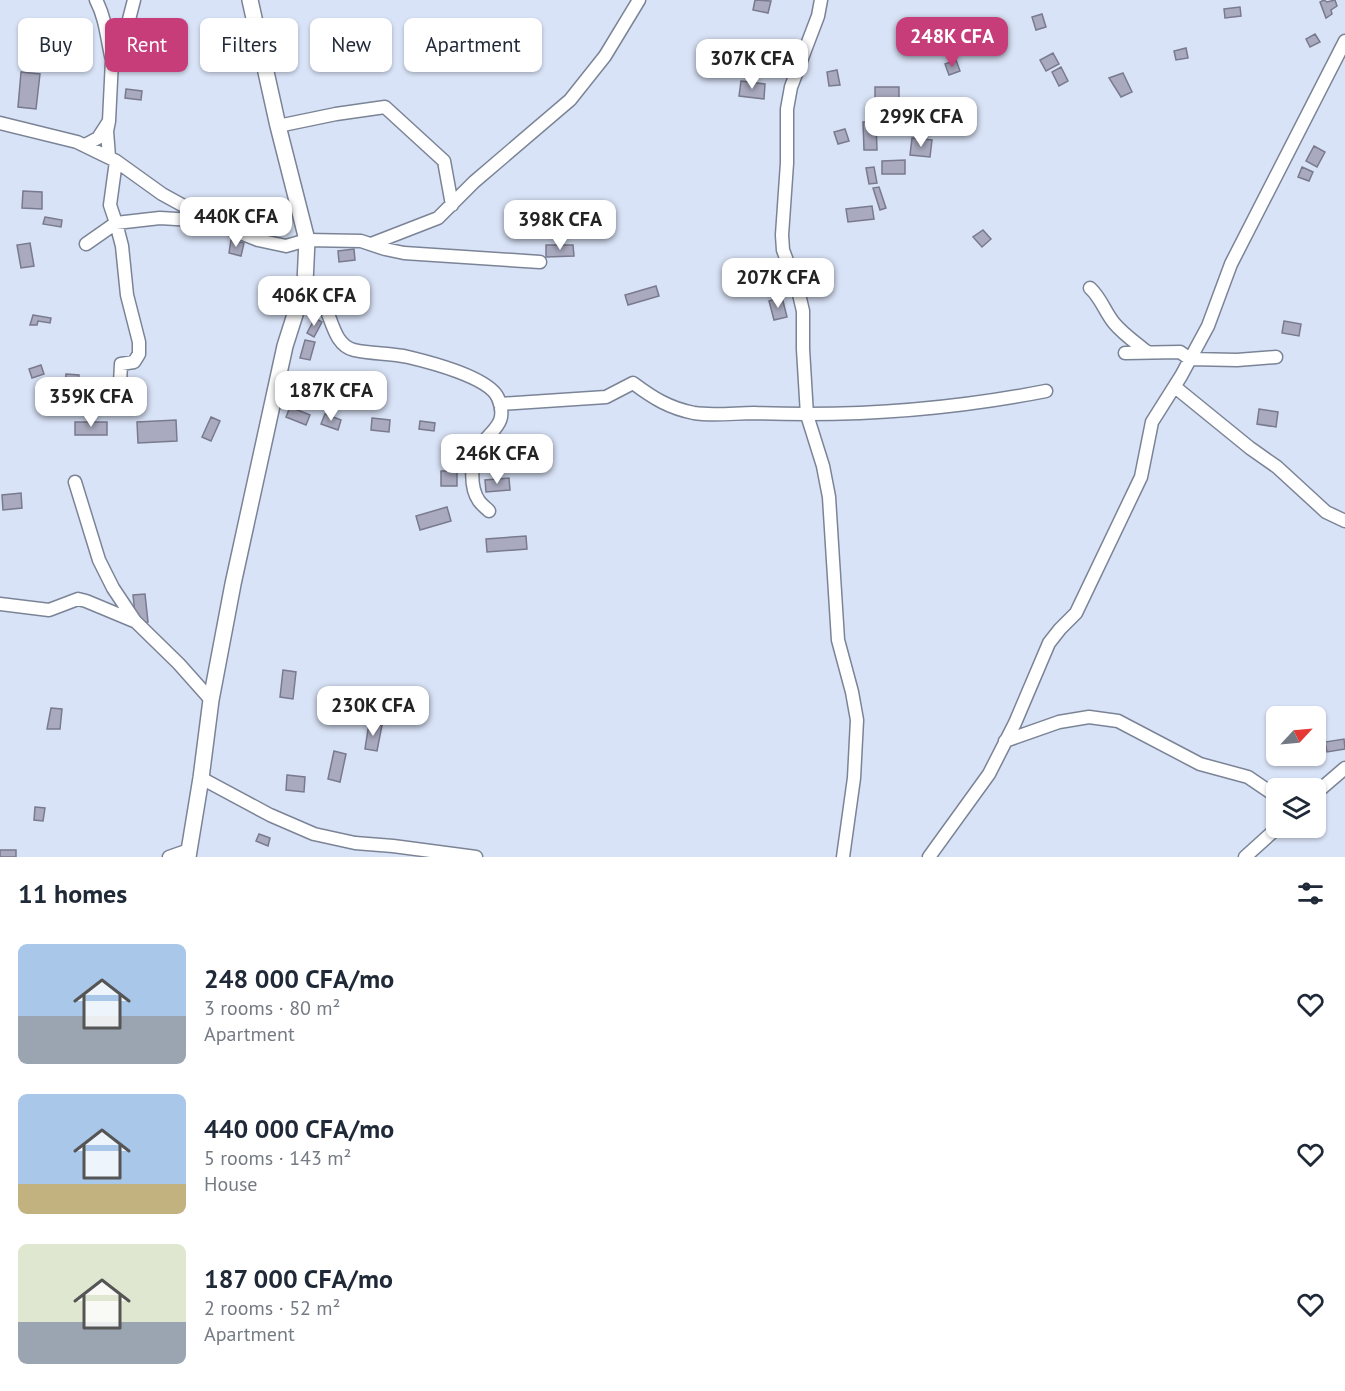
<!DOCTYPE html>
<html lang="en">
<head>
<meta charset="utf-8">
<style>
  :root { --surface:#fff; --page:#f2f2f3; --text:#1f2937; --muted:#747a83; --accent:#c63d79 }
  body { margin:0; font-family:"PT Sans",sans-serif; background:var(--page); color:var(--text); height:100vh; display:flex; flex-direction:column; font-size:22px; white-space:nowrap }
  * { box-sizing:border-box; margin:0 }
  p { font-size:20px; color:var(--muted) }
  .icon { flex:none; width:33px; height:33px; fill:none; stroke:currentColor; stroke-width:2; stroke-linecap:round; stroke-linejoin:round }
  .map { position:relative; height:857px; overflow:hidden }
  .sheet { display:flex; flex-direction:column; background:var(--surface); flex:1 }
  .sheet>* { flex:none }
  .hud { position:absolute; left:18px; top:18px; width:600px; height:54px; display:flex; gap:12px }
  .needle { width:39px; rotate:64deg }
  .fabs { position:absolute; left:1266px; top:706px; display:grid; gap:12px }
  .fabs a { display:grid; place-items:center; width:60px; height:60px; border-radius:9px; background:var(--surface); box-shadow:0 2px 4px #0004; font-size:30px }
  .price { position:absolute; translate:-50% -51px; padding:0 14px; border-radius:12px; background:#fff; color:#222; font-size:20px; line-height:39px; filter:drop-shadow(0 2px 3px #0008) }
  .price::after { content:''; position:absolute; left:50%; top:36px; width:18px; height:14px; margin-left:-9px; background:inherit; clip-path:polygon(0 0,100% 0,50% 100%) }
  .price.current { background:var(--accent); color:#fff }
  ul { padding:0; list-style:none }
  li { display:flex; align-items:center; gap:18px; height:150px; padding:0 18px }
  li span { display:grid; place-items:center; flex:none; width:168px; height:120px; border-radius:9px; color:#555 }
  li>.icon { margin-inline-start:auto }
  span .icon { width:72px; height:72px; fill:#fffc; stroke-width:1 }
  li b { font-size:26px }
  h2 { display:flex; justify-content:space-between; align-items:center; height:72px; padding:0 18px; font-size:26px }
  .tag { padding:0 21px; border-radius:9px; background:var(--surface); box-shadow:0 2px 4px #0004; font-size:21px; line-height:54px }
  .tag.current { background:var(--accent); color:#fff }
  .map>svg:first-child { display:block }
  .building { fill:#a9aabf; stroke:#797a8e; stroke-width:1.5 }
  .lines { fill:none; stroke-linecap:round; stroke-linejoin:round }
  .minor-casing { stroke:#7b8496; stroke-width:15 }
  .major-casing { stroke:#7b8496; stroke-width:18 }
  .minor { stroke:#fff; stroke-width:12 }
  .major { stroke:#fff; stroke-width:15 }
</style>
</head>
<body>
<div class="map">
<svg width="1345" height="857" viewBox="0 0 1345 857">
  <rect width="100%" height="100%" fill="#d9e3f7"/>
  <path class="building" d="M 755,0 L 771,1 L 768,13 L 753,10 Z
    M 1324,0 L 1327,2 L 1335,0 L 1337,6 L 1331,10 L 1332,14 L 1326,18 L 1320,2 Z
    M 1240,7 L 1241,16 L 1225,18 L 1224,9 Z
    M 1042,14 L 1046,27 L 1036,30 L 1032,17 Z
    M 1315,34 L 1320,42 L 1310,47 L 1306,39 Z
    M 742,41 L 757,43 L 756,60 L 741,58 Z
    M 718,44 L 732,47 L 731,55 L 716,52 Z
    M 1186,48 L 1188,58 L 1176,60 L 1174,51 Z
    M 1053,53 L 1059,64 L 1046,71 L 1040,60 Z
    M 956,60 L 960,71 L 949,75 L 945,64 Z
    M 1061,67 L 1068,81 L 1059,86 L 1052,72 Z
    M 837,70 L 840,85 L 829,86 L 827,72 Z
    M 21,72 L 40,74 L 36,109 L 18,107 Z
    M 1123,73 L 1132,92 L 1121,97 L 1109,78 Z
    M 741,81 L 765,84 L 764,99 L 739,96 Z
    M 875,87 L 899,87 L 899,104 L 875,104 Z
    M 126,89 L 142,91 L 141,100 L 125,98 Z
    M 863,122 L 876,122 L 877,150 L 864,150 Z
    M 845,129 L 849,141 L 838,144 L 834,132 Z
    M 912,138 L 932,140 L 930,157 L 910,155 Z
    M 1314,146 L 1325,152 L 1317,167 L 1306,161 Z
    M 905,160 L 905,174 L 882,174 L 882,161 Z
    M 874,167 L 877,183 L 869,184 L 866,168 Z
    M 1302,167 L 1313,172 L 1309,181 L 1298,177 Z
    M 879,187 L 886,208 L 880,210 L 873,188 Z
    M 23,191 L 42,192 L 42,209 L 22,208 Z
    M 872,206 L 874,219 L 848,222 L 846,209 Z
    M 45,217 L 62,220 L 61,227 L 43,224 Z
    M 983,230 L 991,239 L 982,247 L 973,237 Z
    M 231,240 L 244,243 L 241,256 L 229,253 Z
    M 30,243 L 34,266 L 21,268 L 17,245 Z
    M 546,245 L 573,245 L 574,256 L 546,257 Z
    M 354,249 L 355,260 L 339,262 L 338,251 Z
    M 656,286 L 659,296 L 628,305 L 625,295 Z
    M 782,297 L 787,317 L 774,320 L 769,301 Z
    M 33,315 L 51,318 L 50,323 L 38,321 L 37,325 L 30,325 Z
    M 315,318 L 322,322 L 314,337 L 307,333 Z
    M 1284,321 L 1301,324 L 1299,336 L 1282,333 Z
    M 305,340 L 315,342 L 310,360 L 300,358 Z
    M 41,365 L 44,374 L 32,378 L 29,369 Z
    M 66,374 L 79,375 L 78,387 L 65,386 Z
    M 290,407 L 310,415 L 306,425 L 286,417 Z
    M 1259,409 L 1278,412 L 1276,427 L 1257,424 Z
    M 325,414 L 341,420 L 338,430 L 321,424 Z
    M 211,417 L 220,421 L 211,441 L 202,437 Z
    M 372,418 L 390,420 L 389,432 L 371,430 Z
    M 176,420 L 177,441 L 138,443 L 137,422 Z
    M 420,421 L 435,423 L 434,431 L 419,429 Z
    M 75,422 L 107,422 L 107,435 L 75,435 Z
    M 441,471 L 457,471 L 457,486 L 441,486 Z
    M 509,478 L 510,490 L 486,492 L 485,480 Z
    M 21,493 L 22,508 L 3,510 L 2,495 Z
    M 447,507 L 451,521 L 420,530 L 416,516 Z
    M 526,536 L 527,549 L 487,552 L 486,539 Z
    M 145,594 L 148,622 L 136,623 L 133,595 Z
    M 283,670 L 296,672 L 293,699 L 280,697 Z
    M 51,708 L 62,709 L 60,729 L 47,729 Z
    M 369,723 L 382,725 L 377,751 L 365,749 Z
    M 1344,739 L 1345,749 L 1327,752 L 1325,742 Z
    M 334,751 L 346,754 L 340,782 L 328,779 Z
    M 287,775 L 305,777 L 304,792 L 286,790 Z
    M 35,807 L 45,808 L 43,821 L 34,820 Z
    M 259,834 L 270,838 L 268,846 L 256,841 Z
    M 0,850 L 16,850 L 16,857 L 0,857 Z"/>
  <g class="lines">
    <g class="minor-casing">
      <path id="minor" d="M 96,0 C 106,19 107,40 112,60 L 127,27 L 134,0
        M 821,0 L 818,16 L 791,87 L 787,109 L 787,163 L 782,235 L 783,250 L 798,290 L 803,311 L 803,349 L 807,415 L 823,466 L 829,497 L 838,640 L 852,692 L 857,720 L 854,778 L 843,857
        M 109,121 L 112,60
        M 0,123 L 77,142 L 116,161 L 162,194 L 213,222 L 258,240 L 286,246 L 307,240 L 361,241 L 385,249 L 404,253 L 540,262
        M 278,126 L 336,114 L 385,107 L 444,161 L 452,205
        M 85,145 L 98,138 L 109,121 L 107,131 L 109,157
        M 86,244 L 116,223 L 110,205 L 116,161
        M 371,244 L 438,218 L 474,182 L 570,100 L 605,56 L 639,0
        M 305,283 C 334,296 326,343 354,350 C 371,354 390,353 408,357 C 429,362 489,377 498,398 C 509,425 491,429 479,448 C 470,462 470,488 479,501 C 482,505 486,508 489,511
        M 1090,288 C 1101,298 1105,312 1114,323 C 1123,334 1135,342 1146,351
        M 1125,353 L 1180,352 L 1190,359 L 1237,360 L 1276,357
        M 120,383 L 121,364 L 134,362 L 139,354 L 139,342 L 127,295 L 122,246 L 116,223 L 160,218 L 209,221
        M 1175,387 L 1250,448 L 1277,467 L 1326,512 L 1345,521
        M 500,404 L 606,397 L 633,383 C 653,398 669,408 694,413 C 712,416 736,413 754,413 C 853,417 949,410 1046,391
        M 75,482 L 99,560 L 113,588 L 135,621 L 179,664 L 211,700
        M 0,604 L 49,610 L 78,599 L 86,601 L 134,621
        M 1005,741 L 1059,722 L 1089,717 L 1118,721 L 1200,764 L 1248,777 L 1276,796
        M 201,778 L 270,815 L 314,834 L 355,843 L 393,846 L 476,857
        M 1316,793 L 1345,768
        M 169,857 L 189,850
        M 929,857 L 989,774 L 1015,723 L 1049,643 L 1060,629 L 1076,613 L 1141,477 L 1152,422 L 1181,376 L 1208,326 L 1231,264 L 1345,41
        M 1245,857 L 1277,828"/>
    </g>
    <g class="major-casing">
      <path id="major" d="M 188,857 L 201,778 L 211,700 L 233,584 L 285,346 L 305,283 L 307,240 L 278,126 L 250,0"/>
    </g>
    <use href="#minor" class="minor"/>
    <use href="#major" class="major"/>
  </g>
</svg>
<div class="fabs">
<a><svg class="needle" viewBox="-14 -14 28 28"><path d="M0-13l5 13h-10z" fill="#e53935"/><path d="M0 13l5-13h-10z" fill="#747a83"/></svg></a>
<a><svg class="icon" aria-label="layers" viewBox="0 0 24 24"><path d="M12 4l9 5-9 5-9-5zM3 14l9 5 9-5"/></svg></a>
</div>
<b class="price current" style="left:952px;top:68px">248K CFA</b>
<b class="price" style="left:752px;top:90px">307K CFA</b>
<b class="price" style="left:921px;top:148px">299K CFA</b>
<b class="price" style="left:236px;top:248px">440K CFA</b>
<b class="price" style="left:560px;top:251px">398K CFA</b>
<b class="price" style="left:778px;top:309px">207K CFA</b>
<b class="price" style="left:314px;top:327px">406K CFA</b>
<b class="price" style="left:331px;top:422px">187K CFA</b>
<b class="price" style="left:91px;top:428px">359K CFA</b>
<b class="price" style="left:497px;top:485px">246K CFA</b>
<b class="price" style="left:373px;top:737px">230K CFA</b>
<div class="hud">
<a class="tag">Buy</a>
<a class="tag current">Rent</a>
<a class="tag">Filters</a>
<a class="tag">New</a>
<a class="tag">Apartment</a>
</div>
</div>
<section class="sheet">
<h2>11 homes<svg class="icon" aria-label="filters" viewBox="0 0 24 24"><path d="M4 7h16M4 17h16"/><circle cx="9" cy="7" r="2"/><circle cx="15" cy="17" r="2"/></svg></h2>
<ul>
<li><span style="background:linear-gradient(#a9c7e8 60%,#9aa5b1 0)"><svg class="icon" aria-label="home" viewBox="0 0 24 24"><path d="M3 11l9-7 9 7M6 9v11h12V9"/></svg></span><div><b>248 000 CFA/mo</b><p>3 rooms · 80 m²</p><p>Apartment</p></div><svg class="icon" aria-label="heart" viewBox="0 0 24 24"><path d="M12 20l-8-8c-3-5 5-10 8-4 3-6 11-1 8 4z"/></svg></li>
<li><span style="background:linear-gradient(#a9c7e8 75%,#c2b280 0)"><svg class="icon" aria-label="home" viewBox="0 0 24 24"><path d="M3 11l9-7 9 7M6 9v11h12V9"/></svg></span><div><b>440 000 CFA/mo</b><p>5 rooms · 143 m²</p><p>House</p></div><svg class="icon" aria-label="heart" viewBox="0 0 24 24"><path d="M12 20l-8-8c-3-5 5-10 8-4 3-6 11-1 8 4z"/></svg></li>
<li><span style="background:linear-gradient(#dfe7d0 65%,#9aa5b1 0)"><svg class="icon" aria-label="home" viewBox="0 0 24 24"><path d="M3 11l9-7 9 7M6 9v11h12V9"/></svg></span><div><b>187 000 CFA/mo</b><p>2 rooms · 52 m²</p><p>Apartment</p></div><svg class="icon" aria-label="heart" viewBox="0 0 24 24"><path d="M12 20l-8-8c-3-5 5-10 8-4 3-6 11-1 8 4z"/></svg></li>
</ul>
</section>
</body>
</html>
